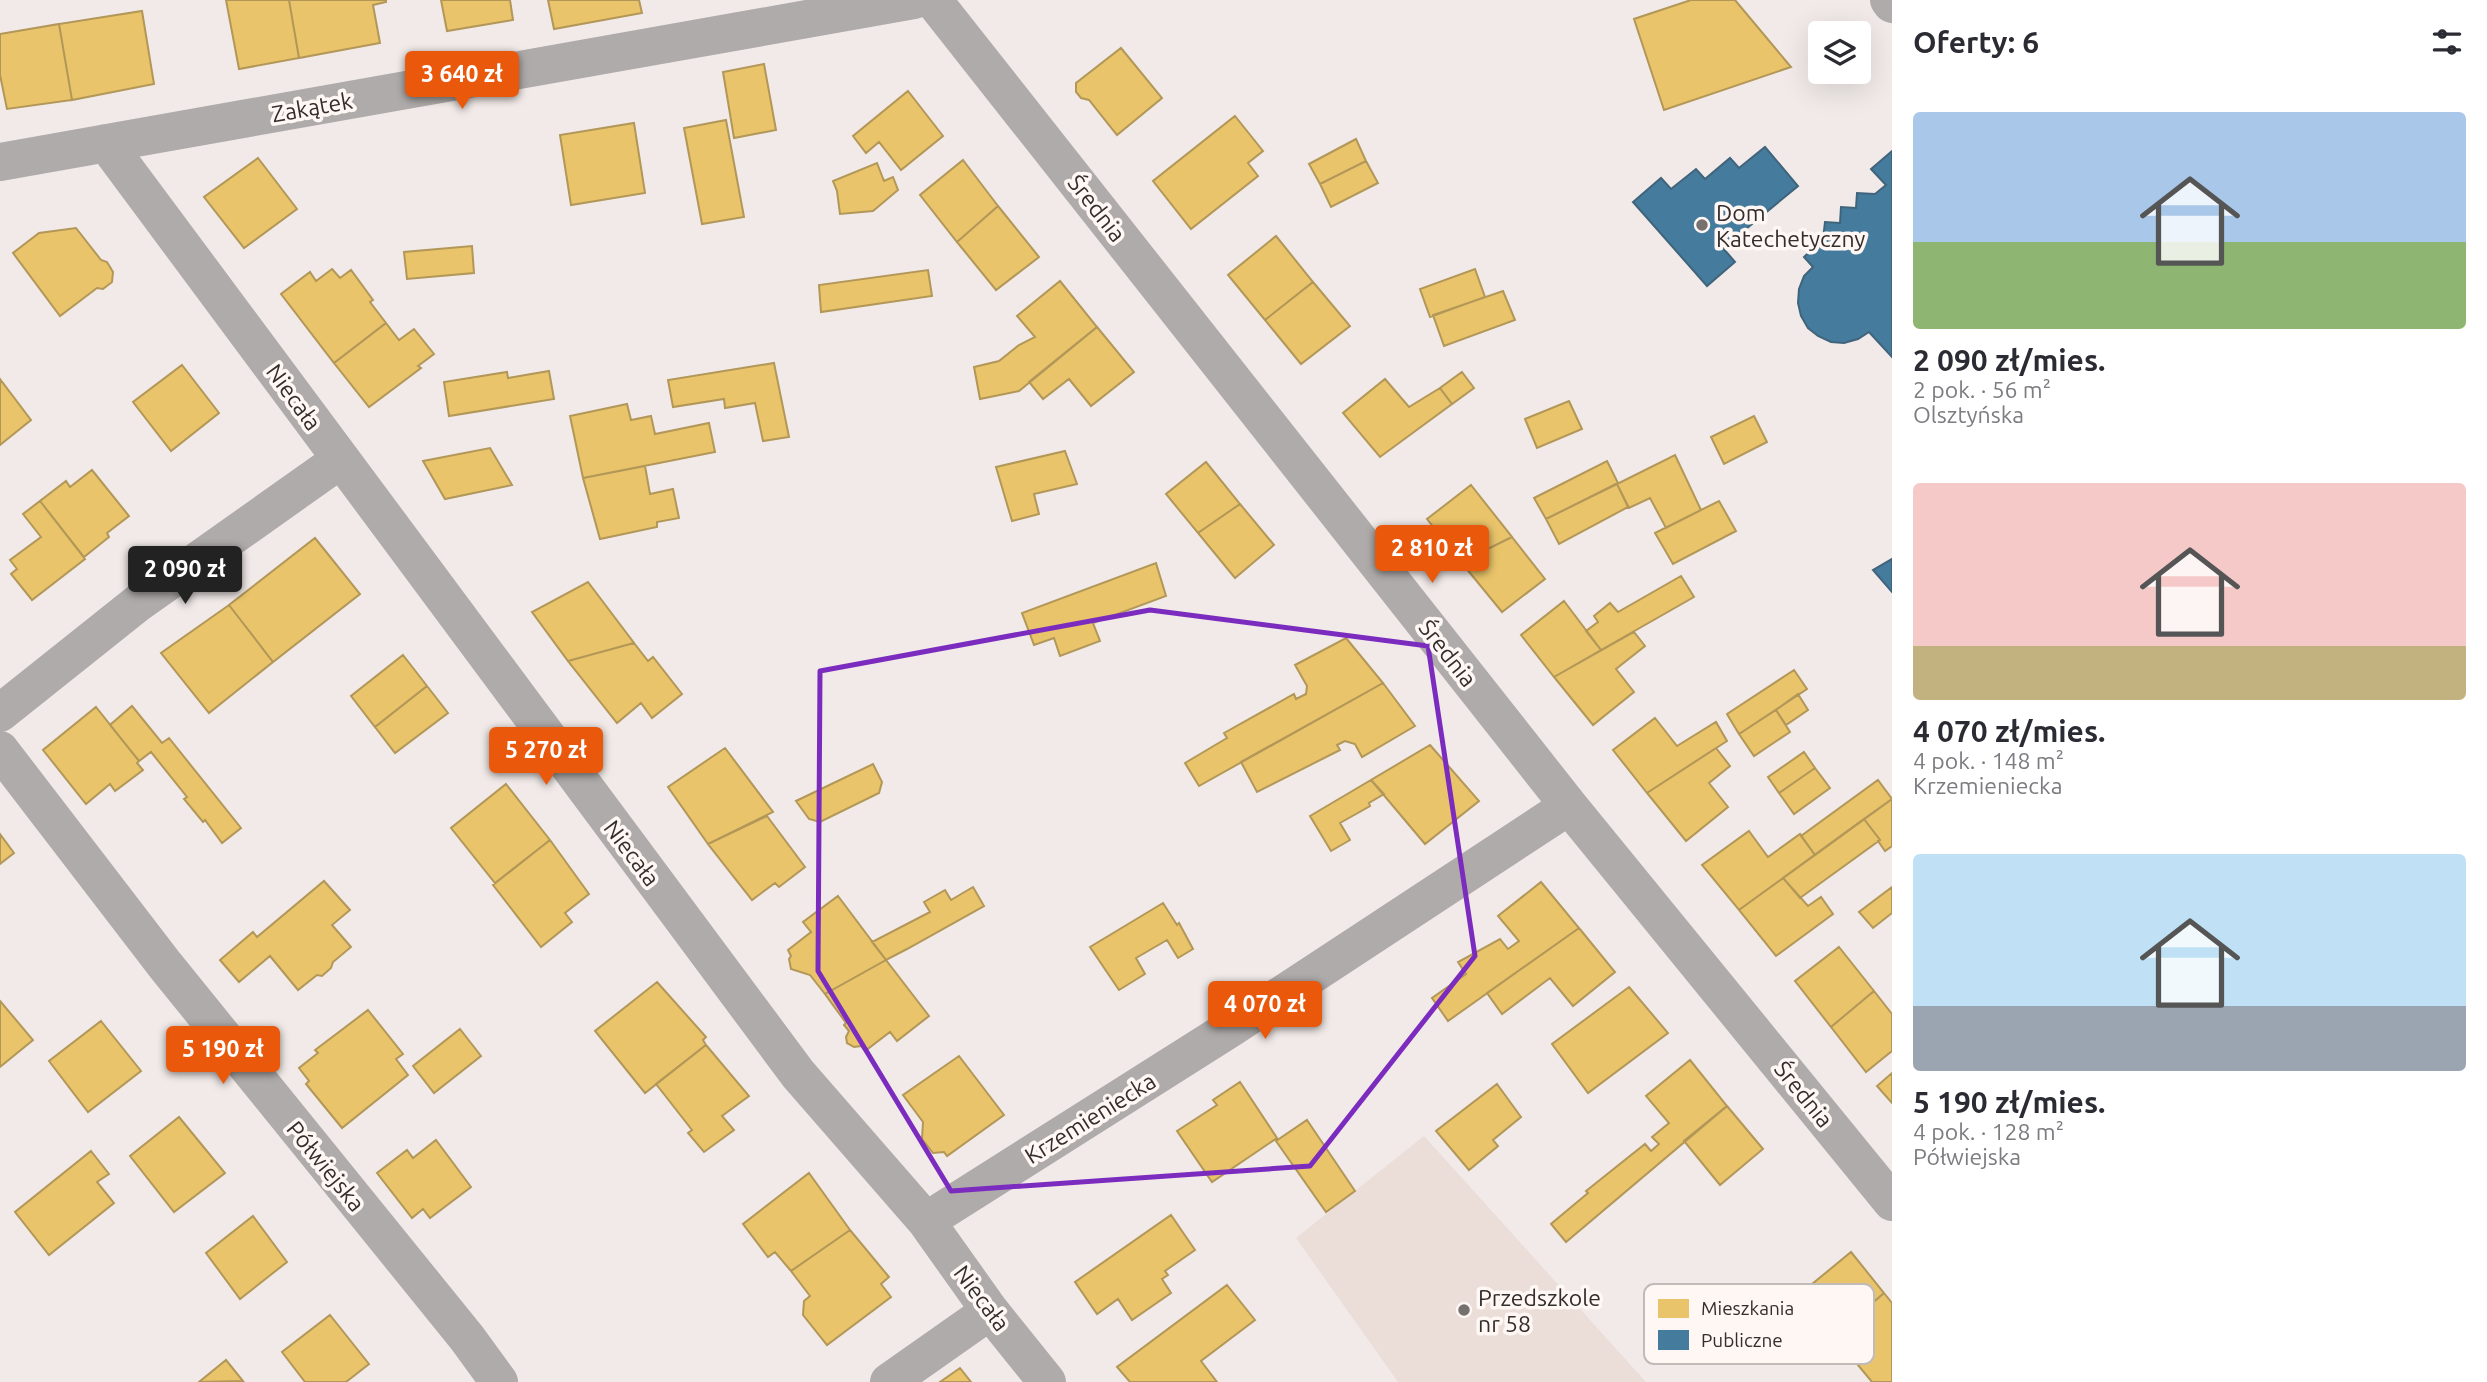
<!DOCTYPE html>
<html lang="pl">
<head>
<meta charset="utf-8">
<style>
  :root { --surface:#fff; --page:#f7f7f7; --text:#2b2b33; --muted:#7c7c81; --accent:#ea580c }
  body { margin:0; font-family:Ubuntu,sans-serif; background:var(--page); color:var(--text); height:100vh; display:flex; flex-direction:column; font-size:26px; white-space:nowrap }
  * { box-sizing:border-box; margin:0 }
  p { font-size:23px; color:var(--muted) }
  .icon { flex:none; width:38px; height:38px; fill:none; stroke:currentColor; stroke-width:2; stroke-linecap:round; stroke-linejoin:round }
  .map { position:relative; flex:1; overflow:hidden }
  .details { display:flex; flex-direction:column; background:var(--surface); width:595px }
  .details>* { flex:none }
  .buttons { position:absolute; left:1808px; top:21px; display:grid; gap:14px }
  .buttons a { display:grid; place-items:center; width:63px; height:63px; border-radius:7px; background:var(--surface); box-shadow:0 7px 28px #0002; font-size:35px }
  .price { position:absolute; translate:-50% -60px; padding:0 16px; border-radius:7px; background:var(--accent); color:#fff; font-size:23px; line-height:46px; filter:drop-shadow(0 2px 4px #0008) }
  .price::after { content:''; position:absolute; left:50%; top:42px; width:21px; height:16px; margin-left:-10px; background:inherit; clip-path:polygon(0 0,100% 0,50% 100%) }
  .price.selected { background:#222; color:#fff }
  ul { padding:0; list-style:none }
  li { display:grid; align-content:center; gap:14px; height:371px; padding:0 21px }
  li span { display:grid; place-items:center; height:217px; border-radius:7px; color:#555 }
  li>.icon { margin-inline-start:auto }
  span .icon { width:126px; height:126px; fill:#fffc; stroke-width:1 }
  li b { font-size:30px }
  h2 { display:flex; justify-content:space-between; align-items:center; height:84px; padding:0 21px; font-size:30px }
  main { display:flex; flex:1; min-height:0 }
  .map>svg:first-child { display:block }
  .built { fill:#ebddd8 }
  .homes { fill:#e9c46a; stroke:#b29758; stroke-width:2 }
  .public { fill:#457b9d; stroke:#40647b; stroke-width:2 }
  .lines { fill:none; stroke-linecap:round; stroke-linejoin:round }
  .minor { stroke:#aeabaa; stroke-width:38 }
  .tertiary { stroke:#aeabaa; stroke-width:38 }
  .marked { fill:none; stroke:#7b2cbf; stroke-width:5; stroke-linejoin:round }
  .poi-dot { fill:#76706e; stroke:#fef7f4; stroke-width:2.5 }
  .labels { text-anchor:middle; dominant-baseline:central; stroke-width:7; stroke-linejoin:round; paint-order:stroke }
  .street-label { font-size:23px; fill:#332e2d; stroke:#fef7f4 }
  .poi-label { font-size:23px; fill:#332e2d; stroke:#fef7f4; text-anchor:start }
  .key { fill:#fef7f4; stroke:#c1bbb8; stroke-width:2 }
  .key-label { font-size:19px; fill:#332e2d }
</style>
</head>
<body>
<main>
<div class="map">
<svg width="1892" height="1382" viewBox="0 0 1892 1382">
  <rect width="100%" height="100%" fill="#f1eae8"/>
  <path class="built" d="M 1424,1136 L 1646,1382 L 1398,1382 L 1296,1238 Z"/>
  <path class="homes" d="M 226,0 L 289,0 L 299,58 L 239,69 Z
    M 289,0 L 386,0 L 386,2 L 373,5 L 380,43 L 299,58 Z
    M 441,0 L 510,0 L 513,20 L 447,31 Z
    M 548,0 L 639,0 L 642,13 L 554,29 Z
    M 1691,0 L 1735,0 L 1791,67 L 1664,110 L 1634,19 Z
    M 142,11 L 154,84 L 72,100 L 59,24 Z
    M 59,24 L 72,100 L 7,109 L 0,75 L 0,34 Z
    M 1121,48 L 1162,98 L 1117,135 L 1089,100 L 1081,98 L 1076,92 L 1076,83 Z
    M 764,64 L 776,130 L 734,138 L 723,72 Z
    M 908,91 L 943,136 L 901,170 L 879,142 L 866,153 L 853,136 Z
    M 1235,116 L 1263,151 L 1248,163 L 1258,176 L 1191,229 L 1153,181 Z
    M 726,120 L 744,217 L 702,224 L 684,128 Z
    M 634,123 L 645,193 L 571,205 L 560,135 Z
    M 1356,139 L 1366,161 L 1320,184 L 1309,164 Z
    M 258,158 L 297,209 L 244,248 L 204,197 Z
    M 963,160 L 998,206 L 957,242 L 920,195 Z
    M 1366,161 L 1378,183 L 1331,207 L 1320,184 Z
    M 877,163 L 884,181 L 893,177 L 898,190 L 873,211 L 840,214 L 837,191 L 833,181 Z
    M 998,206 L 1039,257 L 996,290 L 957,242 Z
    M 76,228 L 101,260 L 107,262 L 113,272 L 112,282 L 103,289 L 97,288 L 60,316 L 13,253 L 39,233 Z
    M 1276,236 L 1313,282 L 1265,320 L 1228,275 Z
    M 472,246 L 474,273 L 407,279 L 404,252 Z
    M 332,269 L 340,278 L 351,270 L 373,300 L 370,302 L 386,323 L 334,363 L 281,294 L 310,272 L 316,281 Z
    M 1475,269 L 1485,297 L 1430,317 L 1420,289 Z
    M 928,270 L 932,296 L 821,312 L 819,285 Z
    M 1060,281 L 1097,327 L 1019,391 L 980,399 L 974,367 L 999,361 L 1019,345 L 1035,337 L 1017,316 Z
    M 1313,282 L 1350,326 L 1301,364 L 1265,320 Z
    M 1503,291 L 1515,320 L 1444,346 L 1433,315 Z
    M 386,323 L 399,340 L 414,329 L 434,354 L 418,366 L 421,368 L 369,407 L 334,363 Z
    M 1097,327 L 1134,372 L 1091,406 L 1069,379 L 1043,399 L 1029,382 Z
    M 774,363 L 789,437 L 763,441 L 755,403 L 725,408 L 724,399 L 673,407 L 668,380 Z
    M 182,365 L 219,413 L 171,451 L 133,402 Z
    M 549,371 L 554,399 L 449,416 L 444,382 L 507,372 L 508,378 Z
    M 1462,372 L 1474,388 L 1452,404 L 1440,388 Z
    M 0,379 L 31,420 L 0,445 Z
    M 1385,379 L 1409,407 L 1440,388 L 1452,404 L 1380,457 L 1343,413 Z
    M 1569,401 L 1582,429 L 1537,448 L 1525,419 Z
    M 627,404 L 631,420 L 651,416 L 655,434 L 709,423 L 715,452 L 583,478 L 570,416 Z
    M 1754,416 L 1767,442 L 1724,464 L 1711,437 Z
    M 490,448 L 512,485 L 445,499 L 423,461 Z
    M 1065,451 L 1077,484 L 1034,494 L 1039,514 L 1012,521 L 996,467 Z
    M 1675,455 L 1701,510 L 1666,528 L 1650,498 L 1629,508 L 1617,484 Z
    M 1607,461 L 1618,483 L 1546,519 L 1534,498 Z
    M 1206,462 L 1240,504 L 1198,533 L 1166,494 Z
    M 645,466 L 650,494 L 673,489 L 679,518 L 657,522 L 657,527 L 600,539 L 583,478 Z
    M 92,470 L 129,516 L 107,533 L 109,537 L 84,557 L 40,501 L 66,481 L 70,487 Z
    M 1617,484 L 1628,507 L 1559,544 L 1546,519 Z
    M 1471,485 L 1512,537 L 1461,562 L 1427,519 Z
    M 40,501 L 85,559 L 32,600 L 11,574 L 17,569 L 10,560 L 41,537 L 23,514 Z
    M 1719,501 L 1736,531 L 1673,564 L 1655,533 Z
    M 1240,504 L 1274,545 L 1235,578 L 1198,533 Z
    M 1512,537 L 1545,579 L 1502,612 L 1461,562 Z
    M 315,538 L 360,594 L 273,662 L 229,605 Z
    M 1156,563 L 1166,596 L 1093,623 L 1100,641 L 1060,656 L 1054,638 L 1034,645 L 1022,613 Z
    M 1681,576 L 1694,597 L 1601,650 L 1586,631 L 1598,622 L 1594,616 L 1610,603 L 1618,612 Z
    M 588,582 L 634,643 L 568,661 L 532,612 Z
    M 1564,601 L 1601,650 L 1554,677 L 1521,635 Z
    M 229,605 L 273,662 L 209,713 L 161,653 Z
    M 1634,632 L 1645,646 L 1616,669 L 1634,692 L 1593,725 L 1554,677 Z
    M 1346,638 L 1383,683 L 1199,786 L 1185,763 L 1227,738 L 1224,733 L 1294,694 L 1296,699 L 1306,694 L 1307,686 L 1295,665 Z
    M 634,643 L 648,661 L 653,657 L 682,694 L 652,718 L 641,703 L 617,723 L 568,661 Z
    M 403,655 L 427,686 L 375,727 L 351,696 Z
    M 1794,670 L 1807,689 L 1739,734 L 1727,714 Z
    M 1383,683 L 1415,726 L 1362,757 L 1355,744 L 1345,741 L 1337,745 L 1340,750 L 1257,792 L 1241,762 Z
    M 427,686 L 448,713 L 395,753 L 375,727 Z
    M 1798,694 L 1808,710 L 1786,725 L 1776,710 Z
    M 132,706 L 162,743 L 169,738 L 241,828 L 222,843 L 205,820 L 203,822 L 184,799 L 187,797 L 151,752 L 139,761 L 110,725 Z
    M 96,707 L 139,761 L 137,763 L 143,770 L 115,791 L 110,784 L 86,804 L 43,750 Z
    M 1776,710 L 1790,732 L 1754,756 L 1739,734 Z
    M 1655,718 L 1677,746 L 1716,722 L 1727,741 L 1647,793 L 1613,750 Z
    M 1430,745 L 1479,801 L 1425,844 L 1371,780 Z
    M 725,748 L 773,812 L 708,844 L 668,787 Z
    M 1716,748 L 1730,766 L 1709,783 L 1728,807 L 1686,841 L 1647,793 Z
    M 1804,752 L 1815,768 L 1779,793 L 1768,777 Z
    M 873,764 L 882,782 L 879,793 L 820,822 L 809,819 L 796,801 Z
    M 1815,768 L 1830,788 L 1794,814 L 1779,793 Z
    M 1371,780 L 1384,794 L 1369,803 L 1370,806 L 1340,823 L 1350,840 L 1331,851 L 1310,816 Z
    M 1878,780 L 1892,799 L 1815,855 L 1801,836 Z
    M 506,784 L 550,840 L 495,883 L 451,828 Z
    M 1892,799 L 1892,846 L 1885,851 L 1878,841 L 1880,840 L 1864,819 Z
    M 767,816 L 805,867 L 779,887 L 775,883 L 752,900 L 708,844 Z
    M 1864,819 L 1880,840 L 1800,898 L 1783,878 Z
    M 1749,831 L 1768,857 L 1800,834 L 1815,855 L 1739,910 L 1702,865 Z
    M 0,834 L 14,853 L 0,864 Z
    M 550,840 L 589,894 L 565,913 L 572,922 L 541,947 L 493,885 Z
    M 1783,878 L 1808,906 L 1821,897 L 1833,914 L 1776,956 L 1739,910 Z
    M 324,881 L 350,910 L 332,925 L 351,947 L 333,962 L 331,968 L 322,976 L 317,975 L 298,990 L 270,956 L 239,982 L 220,960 L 253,932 L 257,937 Z
    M 1541,882 L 1579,928 L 1448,1021 L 1432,998 L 1466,974 L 1458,962 L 1500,939 L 1508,949 L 1519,941 L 1498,916 Z
    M 973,887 L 984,906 L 907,949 L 886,960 L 872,942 L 930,912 L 924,902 L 945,890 L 951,900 Z
    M 1892,887 L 1892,913 L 1873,928 L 1859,912 Z
    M 838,896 L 886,960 L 825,994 L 810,975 L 791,969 L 789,959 L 791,956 L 788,950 L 811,932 L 803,922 Z
    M 1163,903 L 1177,925 L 1179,923 L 1193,949 L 1178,958 L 1167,940 L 1136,958 L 1145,974 L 1119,990 L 1090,947 Z
    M 1579,928 L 1615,972 L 1573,1006 L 1550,978 L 1502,1014 L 1487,993 Z
    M 1839,947 L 1874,991 L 1831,1027 L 1795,981 Z
    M 886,960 L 929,1016 L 897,1041 L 890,1032 L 865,1051 L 861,1046 L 854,1047 L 847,1043 L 846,1037 L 849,1031 L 844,1025 L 846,1023 L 825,994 Z
    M 657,982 L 706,1037 L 703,1040 L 706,1045 L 645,1093 L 595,1031 Z
    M 1629,987 L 1668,1033 L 1588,1093 L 1552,1044 Z
    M 1874,991 L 1892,1014 L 1892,1051 L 1866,1072 L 1831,1027 Z
    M 0,1001 L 33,1040 L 0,1067 Z
    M 368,1010 L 403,1054 L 396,1059 L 408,1075 L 342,1128 L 306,1084 L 309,1081 L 299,1068 L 318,1053 L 315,1050 Z
    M 101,1021 L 141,1071 L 88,1112 L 49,1061 Z
    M 460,1029 L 481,1056 L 434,1093 L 413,1066 Z
    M 706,1045 L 749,1096 L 722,1116 L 734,1130 L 704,1152 L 688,1133 L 692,1130 L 656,1084 Z
    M 959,1056 L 1004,1115 L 947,1156 L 944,1152 L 933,1153 L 922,1139 L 923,1122 L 903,1095 Z
    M 1690,1060 L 1727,1106 L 1566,1242 L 1551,1224 L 1588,1193 L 1586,1191 L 1645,1144 L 1651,1151 L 1659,1144 L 1652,1137 L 1669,1123 L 1646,1096 Z
    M 1892,1073 L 1892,1103 L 1877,1086 Z
    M 1240,1082 L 1277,1138 L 1212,1182 L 1177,1131 L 1217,1105 L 1213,1100 Z
    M 1497,1084 L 1521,1117 L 1493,1140 L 1498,1146 L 1469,1170 L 1436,1131 Z
    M 1727,1106 L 1763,1149 L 1720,1185 L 1684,1141 Z
    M 179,1117 L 225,1173 L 174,1212 L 130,1156 Z
    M 1307,1120 L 1355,1191 L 1326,1212 L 1276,1141 Z
    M 436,1140 L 471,1187 L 430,1218 L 423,1209 L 412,1218 L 377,1173 L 407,1150 L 413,1158 Z
    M 91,1151 L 109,1174 L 97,1182 L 114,1203 L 49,1255 L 15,1212 Z
    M 809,1173 L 850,1230 L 791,1271 L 775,1252 L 768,1257 L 743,1224 Z
    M 1171,1215 L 1195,1250 L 1165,1271 L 1168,1275 L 1162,1279 L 1171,1293 L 1132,1320 L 1118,1299 L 1097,1314 L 1075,1282 Z
    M 253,1216 L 287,1262 L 240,1299 L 206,1253 Z
    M 850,1230 L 889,1277 L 881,1284 L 891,1297 L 827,1345 L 803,1315 L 804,1301 L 810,1296 L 791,1271 Z
    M 1851,1252 L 1884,1293 L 1834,1336 L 1800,1294 Z
    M 1227,1285 L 1255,1320 L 1201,1361 L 1217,1382 L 1130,1382 L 1117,1367 Z
    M 1884,1293 L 1892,1303 L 1892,1382 L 1872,1382 L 1834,1336 Z
    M 330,1315 L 369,1364 L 346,1382 L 305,1382 L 282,1352 Z
    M 226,1360 L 243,1381 L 199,1382 Z
    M 960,1368 L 971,1382 L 940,1382 Z"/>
  <path class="public" d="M 1765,147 L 1798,186 L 1723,248 L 1735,262 L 1707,286 L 1633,202 L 1661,178 L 1671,189 L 1696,169 L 1705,179 L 1730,158 L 1739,168 Z
    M 1892,151 L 1892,357 L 1869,332 L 1858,339 L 1844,343 L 1831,342 L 1818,336 L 1808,328 L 1801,316 L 1798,303 L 1799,289 L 1804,276 L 1813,267 L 1804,257 L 1823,239 L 1825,222 L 1840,223 L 1841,207 L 1856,208 L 1857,193 L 1875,194 L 1886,185 L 1871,169 Z
    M 1892,559 L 1892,592 L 1873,570 Z"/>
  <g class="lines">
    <path class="minor" d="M 933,0 L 1569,806 L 1892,1202
      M 106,143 L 798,1074 L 926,1221 L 990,1311 L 1047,1382
      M 0,162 L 914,0
      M 0,713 L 138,603 L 340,460
      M 0,750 L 165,965 L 467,1338 L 499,1382
      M 926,1221 L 1231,1028 L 1569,806
      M 889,1382 L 990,1311"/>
    <path class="tertiary" d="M 1889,0 L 1892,4"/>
  </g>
  <path class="marked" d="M 1150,610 L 1428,646 L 1475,956 L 1310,1166 L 951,1191 L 818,971 L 820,671 Z"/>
  <g class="poi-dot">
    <circle cx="1702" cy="225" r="7"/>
    <circle cx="1464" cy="1310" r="7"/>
  </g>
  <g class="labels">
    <g class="street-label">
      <text transform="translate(312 107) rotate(-10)">Zakątek</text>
      <text transform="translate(1097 208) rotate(52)">Średnia</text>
      <text transform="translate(294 397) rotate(54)">Niecała</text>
      <text transform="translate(1448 653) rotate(52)">Średnia</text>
      <text transform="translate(632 853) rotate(53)">Niecała</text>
      <text transform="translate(1804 1094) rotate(51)">Średnia</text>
      <text transform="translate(1090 1118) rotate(-32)">Krzemieniecka</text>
      <text transform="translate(326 1166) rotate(51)">Półwiejska</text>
      <text transform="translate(982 1298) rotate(53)">Niecała</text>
    </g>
    <g class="poi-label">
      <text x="1716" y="212">Dom<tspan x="1716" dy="26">Katechetyczny</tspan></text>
      <text x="1478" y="1297">Przedszkole<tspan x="1478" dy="26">nr 58</tspan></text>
    </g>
  </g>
  <rect x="1644" y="1284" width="230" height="80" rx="10" class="key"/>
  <rect x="1658" y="1299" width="31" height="19" fill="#e9c46a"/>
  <rect x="1658" y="1330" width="31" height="20" fill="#457b9d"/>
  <g class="key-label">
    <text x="1701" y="1315">Mieszkania</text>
    <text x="1701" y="1347">Publiczne</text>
  </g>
</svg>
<div class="buttons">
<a><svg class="icon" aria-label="layers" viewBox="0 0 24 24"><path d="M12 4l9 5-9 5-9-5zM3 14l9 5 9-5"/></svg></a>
</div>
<b class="price" style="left:462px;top:111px">3 640 zł</b>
<b class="price" style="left:1432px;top:585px">2 810 zł</b>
<b class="price selected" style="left:185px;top:606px">2 090 zł</b>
<b class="price" style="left:546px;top:787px">5 270 zł</b>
<b class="price" style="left:1265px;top:1041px">4 070 zł</b>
<b class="price" style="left:223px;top:1086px">5 190 zł</b>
</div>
<section class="details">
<h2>Oferty: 6<svg class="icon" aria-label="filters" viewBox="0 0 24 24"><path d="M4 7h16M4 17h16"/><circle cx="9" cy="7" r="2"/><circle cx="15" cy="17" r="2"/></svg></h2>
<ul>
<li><span style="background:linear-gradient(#a9c7e8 60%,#8fb573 0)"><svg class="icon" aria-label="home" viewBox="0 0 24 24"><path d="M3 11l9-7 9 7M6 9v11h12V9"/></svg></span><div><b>2 090 zł/mies.</b><p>2 pok. · 56 m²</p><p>Olsztyńska</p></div></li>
<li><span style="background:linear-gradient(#f6c9c9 75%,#c2b280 0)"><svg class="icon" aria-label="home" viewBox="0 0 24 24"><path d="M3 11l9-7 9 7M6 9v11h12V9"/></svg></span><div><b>4 070 zł/mies.</b><p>4 pok. · 148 m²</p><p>Krzemieniecka</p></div></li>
<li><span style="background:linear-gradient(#bfe0f5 70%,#9aa5b1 0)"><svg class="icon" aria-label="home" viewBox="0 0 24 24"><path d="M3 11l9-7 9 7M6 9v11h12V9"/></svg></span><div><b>5 190 zł/mies.</b><p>4 pok. · 128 m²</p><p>Półwiejska</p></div></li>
</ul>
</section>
</main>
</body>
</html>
